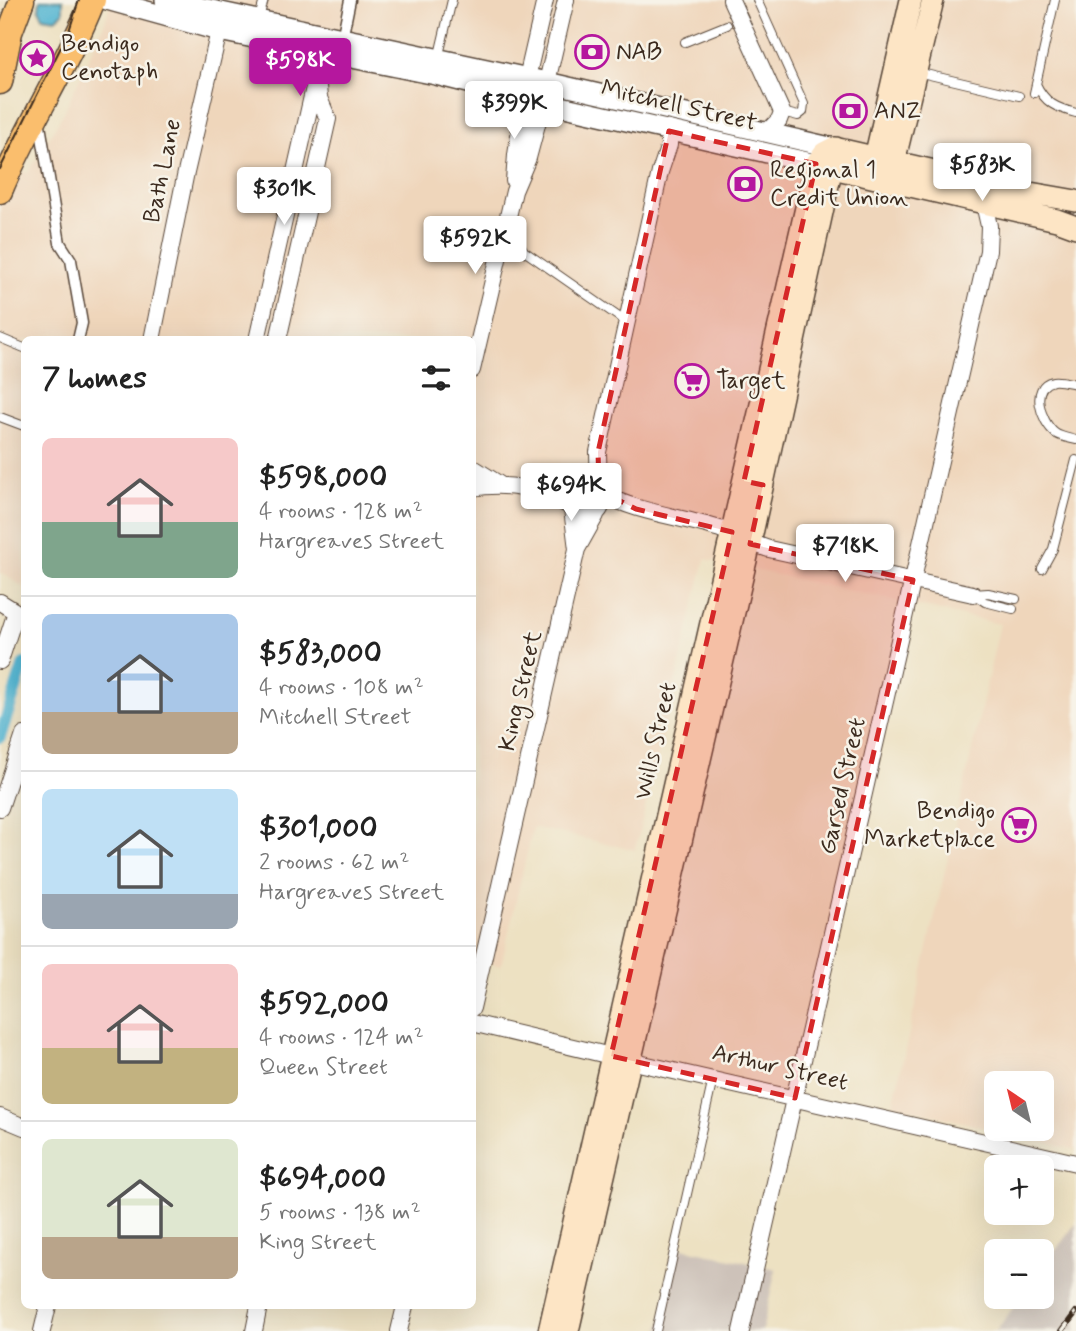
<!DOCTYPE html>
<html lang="en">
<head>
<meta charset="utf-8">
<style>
  :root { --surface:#fff; --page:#f2f2f2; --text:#222; --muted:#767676; --line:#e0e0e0; --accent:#b5179e }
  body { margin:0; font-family:Mynerve,sans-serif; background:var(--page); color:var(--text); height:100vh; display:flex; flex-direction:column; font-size:26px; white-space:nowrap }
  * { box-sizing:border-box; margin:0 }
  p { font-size:23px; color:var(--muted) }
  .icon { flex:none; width:38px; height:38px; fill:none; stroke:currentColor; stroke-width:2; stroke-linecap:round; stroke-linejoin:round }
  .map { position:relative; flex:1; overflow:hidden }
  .panel { position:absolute; left:21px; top:336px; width:455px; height:973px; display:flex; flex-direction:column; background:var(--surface); border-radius:10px; box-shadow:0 7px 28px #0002 }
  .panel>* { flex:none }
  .needle { width:46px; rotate:325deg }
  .tools { position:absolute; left:984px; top:1071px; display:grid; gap:14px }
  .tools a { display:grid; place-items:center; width:70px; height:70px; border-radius:10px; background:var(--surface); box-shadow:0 7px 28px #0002; font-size:35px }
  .price { position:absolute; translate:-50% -60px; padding:0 16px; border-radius:7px; background:#fff; color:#222; font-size:23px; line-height:46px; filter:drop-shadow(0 2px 4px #0008) }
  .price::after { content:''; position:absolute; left:50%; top:42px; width:21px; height:16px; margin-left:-10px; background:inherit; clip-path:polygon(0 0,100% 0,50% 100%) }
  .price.selected { background:var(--accent); color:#fff }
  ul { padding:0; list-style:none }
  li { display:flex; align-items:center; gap:21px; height:175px; padding:0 21px }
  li+li { border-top:2px solid var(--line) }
  li span { display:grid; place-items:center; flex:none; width:196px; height:140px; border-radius:10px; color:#555 }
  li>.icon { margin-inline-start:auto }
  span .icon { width:84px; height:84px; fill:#fffc; stroke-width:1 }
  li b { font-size:30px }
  h2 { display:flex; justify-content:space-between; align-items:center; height:84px; padding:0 21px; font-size:30px }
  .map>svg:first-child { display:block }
  .built { fill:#efd6bb; fill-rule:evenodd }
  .industrial { fill:#cdc2b9 }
  .water { fill:#53b5d2; stroke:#477078; stroke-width:2 }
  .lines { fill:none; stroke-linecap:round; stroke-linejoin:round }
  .canal { stroke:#53b5d2; stroke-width:12 }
  .service-casing { stroke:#564537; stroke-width:10 }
  .pedestrian-casing { stroke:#564537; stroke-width:13 }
  .minor-casing { stroke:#564537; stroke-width:18 }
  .tertiary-casing { stroke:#564537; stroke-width:22 }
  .secondary-casing { stroke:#564537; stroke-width:24 }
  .trunk-casing { stroke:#564537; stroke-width:27 }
  .service { stroke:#fff; stroke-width:8 }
  .pedestrian { stroke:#fff; stroke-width:10 }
  .minor { stroke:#fff; stroke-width:16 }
  .tertiary { stroke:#fff; stroke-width:19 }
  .secondary { stroke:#fde5c5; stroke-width:21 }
  .trunk { stroke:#fabe6d; stroke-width:24 }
  .tram { stroke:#3b2a1e; stroke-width:2 }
  .rail-casing { stroke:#3b2a1e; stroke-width:6 }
  .rail { stroke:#f7f3e8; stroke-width:3.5; stroke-dasharray:10; stroke-linecap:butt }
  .marked { fill:#d62828; fill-opacity:0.2; stroke:#d62828; stroke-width:5; stroke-dasharray:14 9; stroke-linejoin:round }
  .labels { text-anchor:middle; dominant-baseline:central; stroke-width:5; stroke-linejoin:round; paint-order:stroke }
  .poi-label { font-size:24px; fill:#3b2a1e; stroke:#f7f3e8; text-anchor:start }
  .street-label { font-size:24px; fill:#3b2a1e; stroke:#f7f3e8 }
</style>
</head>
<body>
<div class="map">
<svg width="1076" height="1331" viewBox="0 0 1076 1331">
  <rect width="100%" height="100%" fill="#f7f3e8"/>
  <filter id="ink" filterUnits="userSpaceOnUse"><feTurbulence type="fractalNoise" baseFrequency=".0143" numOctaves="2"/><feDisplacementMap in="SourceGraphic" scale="14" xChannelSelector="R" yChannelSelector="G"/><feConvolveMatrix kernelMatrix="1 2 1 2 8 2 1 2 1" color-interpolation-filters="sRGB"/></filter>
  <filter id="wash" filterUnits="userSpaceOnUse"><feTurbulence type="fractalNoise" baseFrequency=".00686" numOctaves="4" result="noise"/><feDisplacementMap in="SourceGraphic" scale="28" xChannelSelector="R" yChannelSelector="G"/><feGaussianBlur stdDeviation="1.57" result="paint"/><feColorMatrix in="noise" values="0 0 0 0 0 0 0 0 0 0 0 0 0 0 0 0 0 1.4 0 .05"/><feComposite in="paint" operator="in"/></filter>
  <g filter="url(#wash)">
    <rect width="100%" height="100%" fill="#ede1c2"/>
    <path class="built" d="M 111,0 L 1076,0 L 1076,1150 L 893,1105 L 1000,624 L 705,559 L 635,850 L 533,827 L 501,966 L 473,960 L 472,340 L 24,340 L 24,587 L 0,572 L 0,163 L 28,173 L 64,112 L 105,22 ZM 996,1083 L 1041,1083 L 1041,1129 L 996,1129 Z"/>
    <path class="industrial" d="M 1076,1223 L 1076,1331 L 996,1331 L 1021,1297 L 1041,1297 L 1041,1270 Z
      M 678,1247 L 776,1269 L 762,1331 L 659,1331 Z"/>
    <path class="water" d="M 40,0 L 63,0 L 63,13 L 56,19 L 43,17 L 39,9 Z"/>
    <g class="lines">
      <path class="canal" d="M 0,737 L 24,664"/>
    </g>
  </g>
  <g filter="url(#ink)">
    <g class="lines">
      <g class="service-casing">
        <path id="service" d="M 757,0 L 804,104 L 803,112 L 798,116 L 782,112
          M 259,18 L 264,0
          M 685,42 L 727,25
          M 438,59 L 452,0
          M 917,72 L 1019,96
          M 1036,84 C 1045,103 1056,108 1076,113
          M 1034,93 L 1055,0
          M 508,226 L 524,251 L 626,322
          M 0,338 L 24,348
          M 1076,384 C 1070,383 1060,380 1053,381 C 1029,386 1041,422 1055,433 C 1060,437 1069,438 1076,440
          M 0,417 L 24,426
          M 1042,569 L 1053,549 L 1076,460
          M 973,594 L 985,602 L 1013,609
          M 973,594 L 988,593 L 1016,599
          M 656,1331 L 713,1079"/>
      </g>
      <g class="pedestrian-casing">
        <path id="pedestrian" d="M 342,39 L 350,0
          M 39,119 L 60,243 L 71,260 L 82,323 L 78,340"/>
      </g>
      <g class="minor-casing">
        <path id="minor" d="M 731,0 L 782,112 L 779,120 L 766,133
          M 527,78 L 545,0
          M 547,82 L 566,0
          M 514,181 L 516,155 L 525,97
          M 152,340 L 185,177 L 219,31
          M 257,340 L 322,52
          M 278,340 L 328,119 L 319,98 L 318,86
          M 472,370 L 514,191 L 528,158 L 543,102
          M 472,467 L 499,484
          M570 501a16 16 0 1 1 32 0a16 16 0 1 1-32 0Z
          M 472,488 C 506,482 542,488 571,507
          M 599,490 L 598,452 L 660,172 L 669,145 L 669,131
          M 601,493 C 638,513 680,516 720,529 C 737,534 752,544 769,549 L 973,594
          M 572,509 L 577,549
          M 0,602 L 24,617
          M 0,661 L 16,612
          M 0,808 L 24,735
          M 472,1008 L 577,549 L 596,515
          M 472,1023 L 611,1056
          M 630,1061 L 1076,1163
          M 0,1117 L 24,1127
          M 42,1331 L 48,1306
          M 254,1331 L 259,1306
          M 399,1331 L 405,1306
          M 741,1331 L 988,251 L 989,226 L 984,204"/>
      </g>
      <g class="tertiary-casing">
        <path id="tertiary" d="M 107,0 L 219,31 L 436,75 L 565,107 L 816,164
          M 165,0 L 547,82 L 834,148"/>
      </g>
      <g class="secondary-casing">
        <path id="secondary" d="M 820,165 L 1057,220 L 1076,227
          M 872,171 L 911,0
          M 885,173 L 894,162 L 933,0
          M 549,1331 L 816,164 L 824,153 L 834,148 L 1030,193 L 1076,201
          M 568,1331 L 750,543 L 836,148"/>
      </g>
      <g class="trunk-casing">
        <path id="trunk" d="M 0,82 L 10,32 L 22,0
          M 0,191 C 27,126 67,66 93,0"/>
      </g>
      <use href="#service" class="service"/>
      <use href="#pedestrian" class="pedestrian"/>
      <use href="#minor" class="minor"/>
      <use href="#tertiary" class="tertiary"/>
      <use href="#secondary" class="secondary"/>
      <use href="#trunk" class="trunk"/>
      <path class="tram" d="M 0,169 L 69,31 L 79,0"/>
      <g class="rail-casing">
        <path id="rail" d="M 1062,1331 L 1076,1312"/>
      </g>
      <use href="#rail" class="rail"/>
    </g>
  </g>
  <path class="marked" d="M 669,131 L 816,164 L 744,481 L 763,485 L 750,544 L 913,580 L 795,1098 L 611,1056 L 732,532 L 636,509 L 599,490 L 598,452 Z"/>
  <defs>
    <g id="bank-ring" transform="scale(1.75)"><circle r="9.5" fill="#f7f3e8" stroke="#b5179e" stroke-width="1.5"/><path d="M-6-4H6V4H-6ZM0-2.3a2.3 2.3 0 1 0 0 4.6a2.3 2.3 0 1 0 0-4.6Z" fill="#b5179e"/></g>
    <g id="sight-ring" transform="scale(1.75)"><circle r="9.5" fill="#f7f3e8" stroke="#b5179e" stroke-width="1.5"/><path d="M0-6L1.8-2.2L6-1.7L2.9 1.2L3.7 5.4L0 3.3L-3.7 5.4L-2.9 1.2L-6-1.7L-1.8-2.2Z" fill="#b5179e"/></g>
    <g id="supermarket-ring" transform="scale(1.75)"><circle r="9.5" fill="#f7f3e8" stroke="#b5179e" stroke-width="1.5"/><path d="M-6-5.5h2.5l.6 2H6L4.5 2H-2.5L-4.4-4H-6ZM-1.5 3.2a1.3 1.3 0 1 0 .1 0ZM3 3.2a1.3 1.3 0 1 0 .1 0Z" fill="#b5179e"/></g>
  </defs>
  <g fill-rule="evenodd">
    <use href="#bank-ring" x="592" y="52"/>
    <use href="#sight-ring" x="37" y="58"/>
    <use href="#bank-ring" x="850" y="111"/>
    <use href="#bank-ring" x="745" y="184"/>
    <use href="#supermarket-ring" x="692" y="381"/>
    <use href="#supermarket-ring" x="1019" y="825"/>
  </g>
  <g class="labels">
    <g class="poi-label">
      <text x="61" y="44">Bendigo<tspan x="61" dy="28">Cenotaph</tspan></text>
      <text x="616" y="52">NAB</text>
      <text x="874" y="111">ANZ</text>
      <text x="770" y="170">Regional 1<tspan x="770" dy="28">Credit Union</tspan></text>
      <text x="716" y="381">Target</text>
      <text x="995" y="811" text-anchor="end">Bendigo<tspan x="995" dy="28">Marketplace</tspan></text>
    </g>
    <g class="street-label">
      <text transform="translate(679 106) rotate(13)">Mitchell Street</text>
      <text transform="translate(163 171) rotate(-78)">Bath Lane</text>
      <text transform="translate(521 691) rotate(-77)">King Street</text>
      <text transform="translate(656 741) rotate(-77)">Wills Street</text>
      <text transform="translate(843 786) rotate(-77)">Garsed Street</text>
      <text transform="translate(780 1068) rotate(13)">Arthur Street</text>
    </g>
  </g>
</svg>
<div class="tools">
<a><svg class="needle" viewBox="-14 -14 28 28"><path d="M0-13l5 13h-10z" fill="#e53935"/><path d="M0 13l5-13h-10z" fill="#767676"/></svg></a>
<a>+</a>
<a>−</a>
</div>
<b class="price selected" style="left:300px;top:98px">$598K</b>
<b class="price" style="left:514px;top:141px">$399K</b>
<b class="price" style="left:982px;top:203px">$583K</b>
<b class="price" style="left:284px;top:227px">$301K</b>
<b class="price" style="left:475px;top:276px">$592K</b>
<b class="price" style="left:571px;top:523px">$694K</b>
<b class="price" style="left:845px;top:584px">$718K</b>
<section class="panel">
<h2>7 homes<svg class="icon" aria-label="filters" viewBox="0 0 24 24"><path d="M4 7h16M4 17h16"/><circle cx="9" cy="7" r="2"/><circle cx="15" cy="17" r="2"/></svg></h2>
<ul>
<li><span style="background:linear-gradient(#f6c9c9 60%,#7fa58c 0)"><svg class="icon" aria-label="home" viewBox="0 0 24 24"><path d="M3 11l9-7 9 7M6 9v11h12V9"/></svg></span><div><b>$598,000</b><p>4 rooms · 128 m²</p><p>Hargreaves Street</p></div></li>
<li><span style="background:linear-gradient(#a9c7e8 70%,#b9a48a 0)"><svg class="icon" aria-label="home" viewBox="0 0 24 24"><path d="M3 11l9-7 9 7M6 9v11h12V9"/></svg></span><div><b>$583,000</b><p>4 rooms · 108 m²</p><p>Mitchell Street</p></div></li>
<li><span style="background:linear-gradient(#bfe0f5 75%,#9aa5b1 0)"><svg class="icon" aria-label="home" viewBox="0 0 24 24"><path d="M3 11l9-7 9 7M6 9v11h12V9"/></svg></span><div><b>$301,000</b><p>2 rooms · 62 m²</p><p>Hargreaves Street</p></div></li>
<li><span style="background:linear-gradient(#f6c9c9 60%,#c2b280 0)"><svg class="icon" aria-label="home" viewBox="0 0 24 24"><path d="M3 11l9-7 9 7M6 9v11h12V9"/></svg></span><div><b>$592,000</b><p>4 rooms · 124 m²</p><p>Queen Street</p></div></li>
<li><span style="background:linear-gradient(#dfe7d0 70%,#b9a48a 0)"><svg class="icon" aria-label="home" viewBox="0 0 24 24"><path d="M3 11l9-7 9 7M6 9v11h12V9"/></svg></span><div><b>$694,000</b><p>5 rooms · 138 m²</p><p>King Street</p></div></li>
</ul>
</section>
</div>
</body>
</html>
